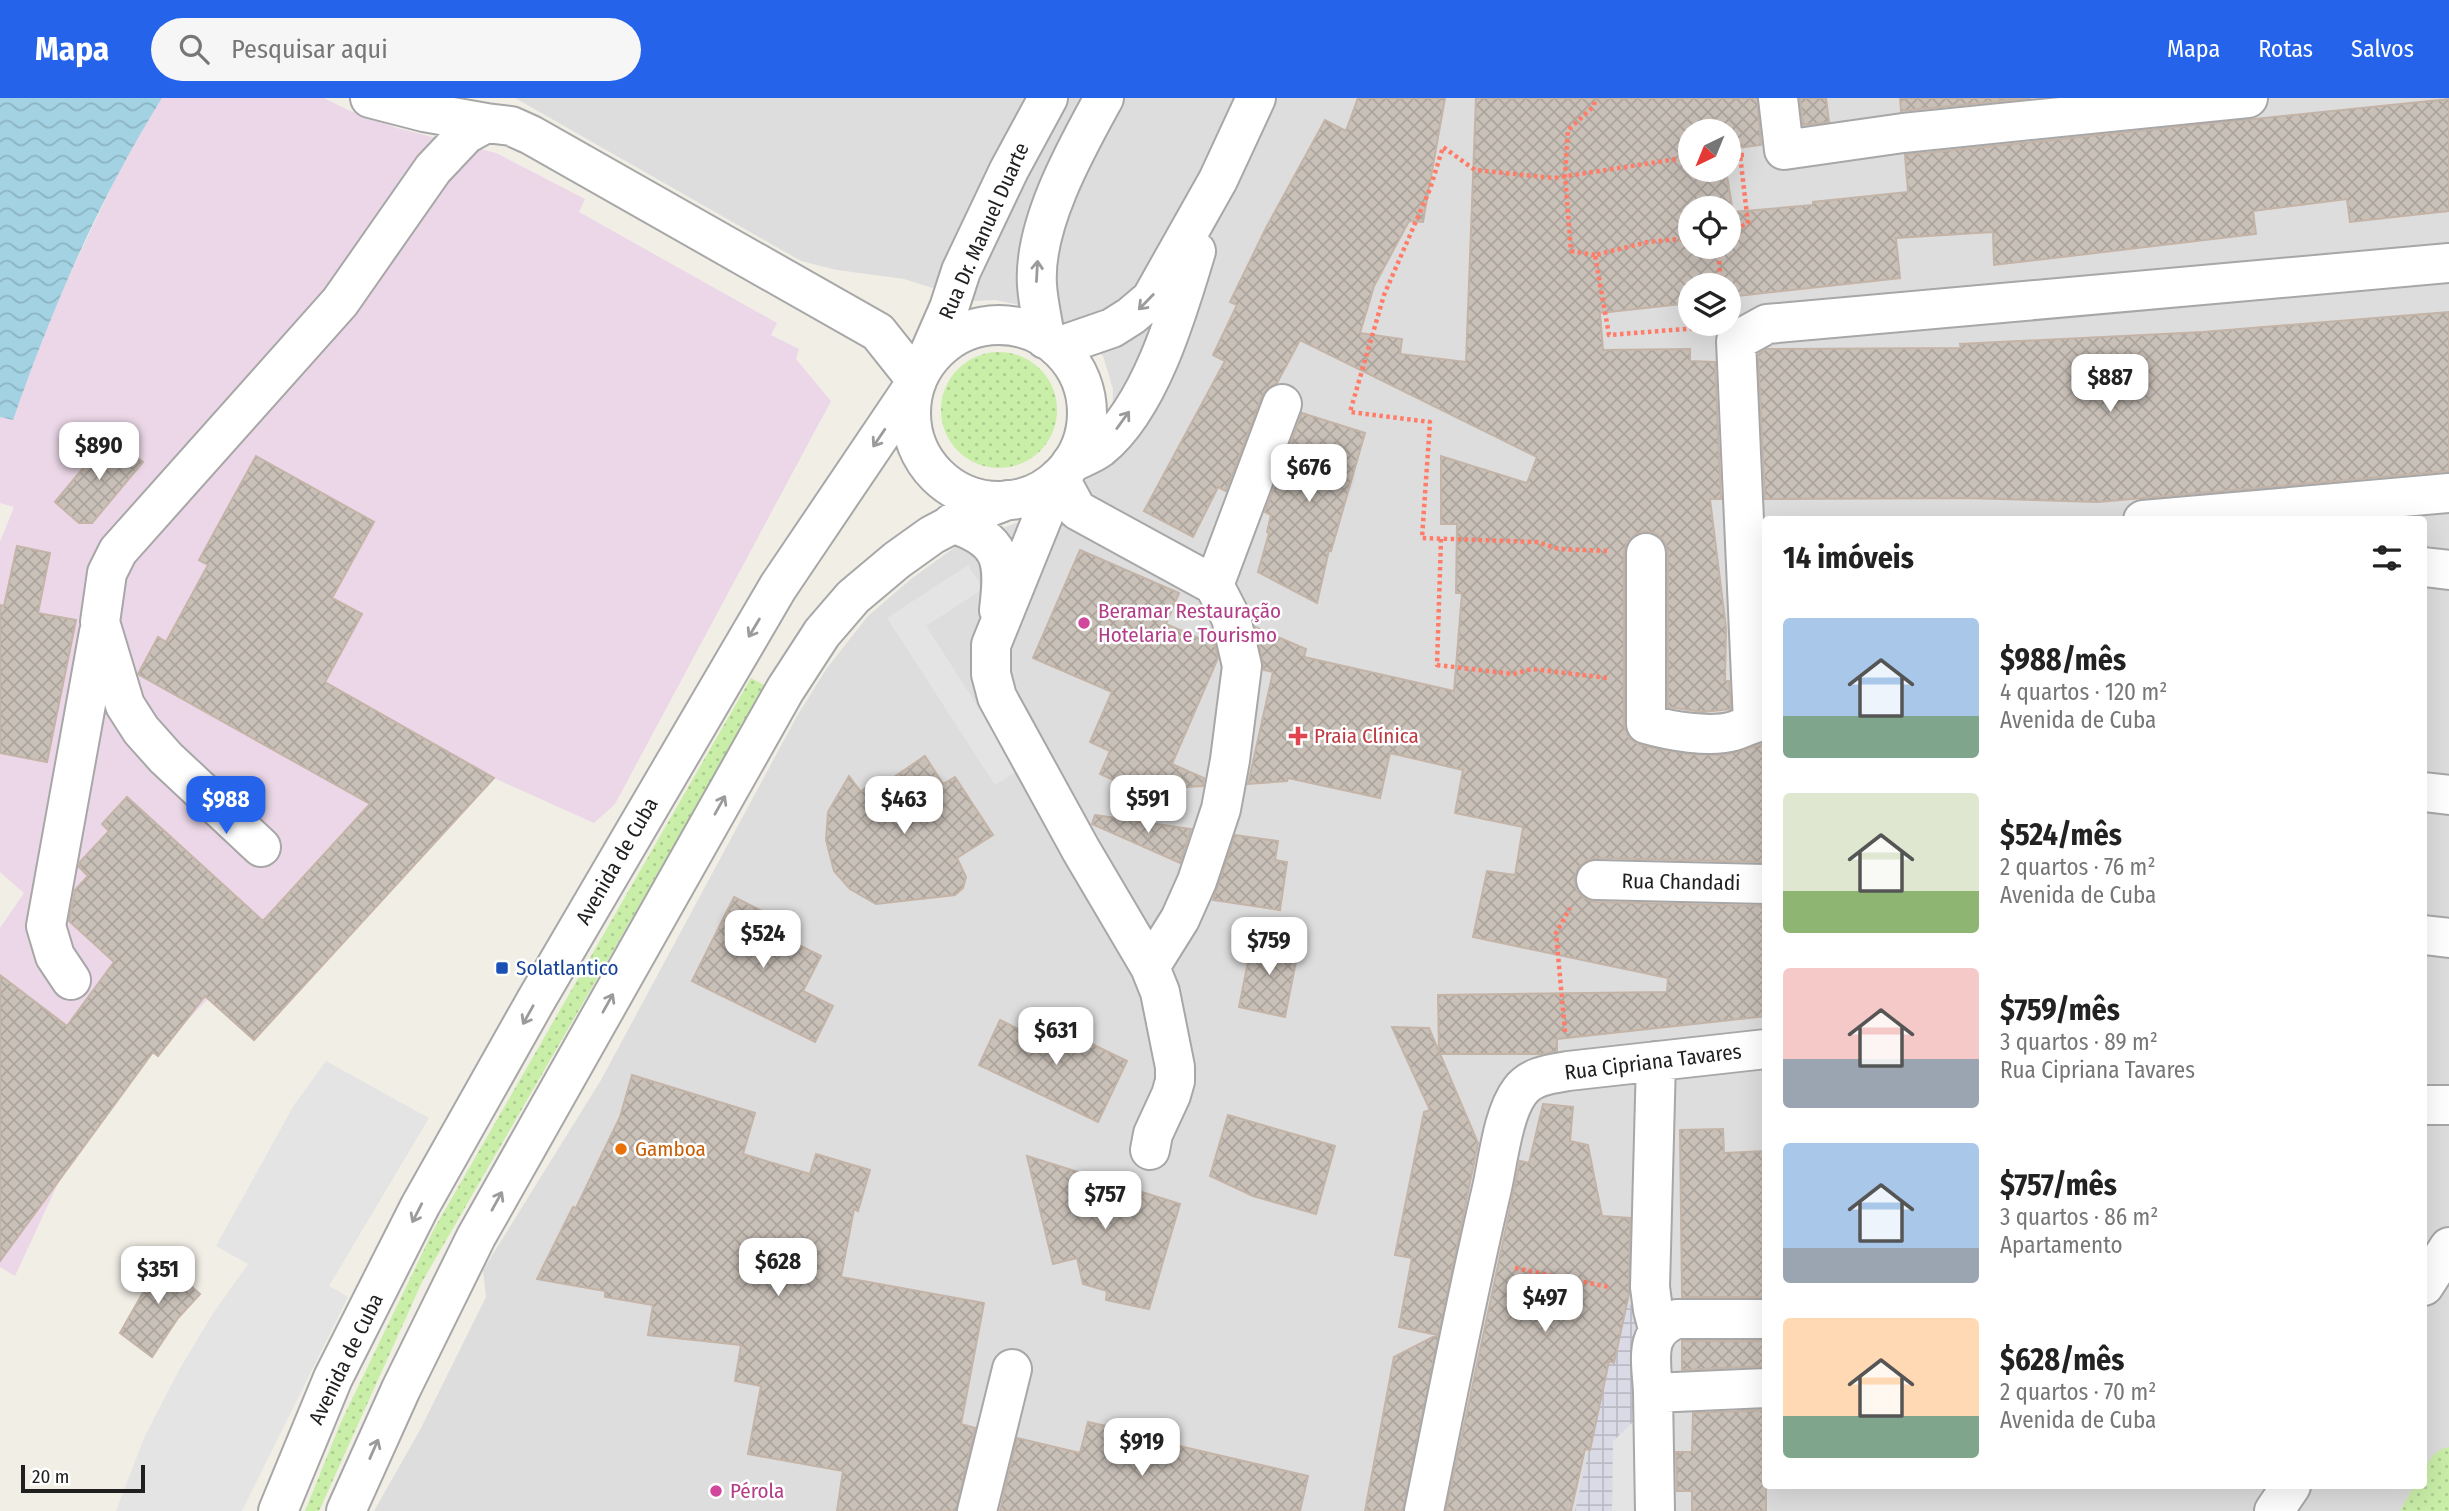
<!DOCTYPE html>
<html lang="pt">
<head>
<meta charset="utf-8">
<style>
  :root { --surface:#fff; --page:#f6f6f6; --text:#222; --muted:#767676; --accent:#2563eb }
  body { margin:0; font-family:"Fira Sans Condensed",sans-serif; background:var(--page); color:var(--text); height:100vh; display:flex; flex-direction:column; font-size:26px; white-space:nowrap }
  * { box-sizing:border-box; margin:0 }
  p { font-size:23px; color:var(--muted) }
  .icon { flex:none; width:38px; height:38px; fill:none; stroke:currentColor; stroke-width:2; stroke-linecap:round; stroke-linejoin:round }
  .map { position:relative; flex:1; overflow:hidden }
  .drawer { position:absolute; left:1762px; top:418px; width:665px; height:973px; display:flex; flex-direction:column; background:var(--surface); border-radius:7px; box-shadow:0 7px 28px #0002 }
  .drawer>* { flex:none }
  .needle { width:46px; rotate:223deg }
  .fabs { position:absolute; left:1678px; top:21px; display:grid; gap:14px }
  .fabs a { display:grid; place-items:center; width:63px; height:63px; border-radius:50%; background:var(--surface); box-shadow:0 7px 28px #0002; font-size:35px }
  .scale { position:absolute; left:21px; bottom:18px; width:124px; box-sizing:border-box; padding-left:7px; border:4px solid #202020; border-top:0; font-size:19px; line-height:24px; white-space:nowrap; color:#202020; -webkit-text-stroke:5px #fff; paint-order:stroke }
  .price { position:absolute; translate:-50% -60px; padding:0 16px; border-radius:14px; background:#fff; color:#222; font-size:23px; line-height:46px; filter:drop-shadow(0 2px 4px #0008) }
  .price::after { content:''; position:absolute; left:50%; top:42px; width:21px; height:16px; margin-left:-10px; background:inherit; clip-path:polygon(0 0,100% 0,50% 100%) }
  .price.selected { background:var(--accent); color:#fff }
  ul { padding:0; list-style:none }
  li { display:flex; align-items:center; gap:21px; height:175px; padding:0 21px }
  li span { display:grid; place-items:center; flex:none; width:196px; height:140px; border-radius:7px; color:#555 }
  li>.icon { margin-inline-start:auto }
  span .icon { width:84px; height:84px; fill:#fffc; stroke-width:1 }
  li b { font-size:30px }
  h2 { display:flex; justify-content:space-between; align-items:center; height:84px; padding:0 21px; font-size:30px }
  header { display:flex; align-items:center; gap:42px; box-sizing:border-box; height:98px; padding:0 35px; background:var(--accent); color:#fff }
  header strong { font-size:33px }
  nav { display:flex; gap:38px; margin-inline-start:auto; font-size:24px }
  .search { width:490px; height:63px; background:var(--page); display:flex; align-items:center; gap:18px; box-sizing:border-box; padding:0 24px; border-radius:38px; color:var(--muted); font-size:26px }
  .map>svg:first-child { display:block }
  .residential { fill:#dedddd; fill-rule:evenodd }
  .industrial { fill:#ebd7e7 }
  .grass { fill:url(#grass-dots) }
  .parking { fill:#e4e4e4 }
  .plaza { fill:url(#plaza-grid) }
  .water { fill:url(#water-waves) }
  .building { fill:url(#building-cross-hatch); stroke:#c4b4a7; stroke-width:2; fill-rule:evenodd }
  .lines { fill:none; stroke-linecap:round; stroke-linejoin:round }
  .minor-casing { stroke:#a7a7a7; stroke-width:42 }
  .path { stroke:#ff7c69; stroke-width:4.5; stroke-dasharray:3.5 3.5; stroke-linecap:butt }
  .minor { stroke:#fff; stroke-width:38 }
  .oneway { stroke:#9b9b9b }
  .hotel-dot { fill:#d1479c; stroke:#fff; stroke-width:2.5 }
  .health-dot { fill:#e0444e; stroke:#fff; stroke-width:2.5 }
  .transit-dot { fill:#1a4fb4; stroke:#fff; stroke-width:2.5 }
  .food-dot { fill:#e8710a; stroke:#fff; stroke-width:2.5 }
  .labels { text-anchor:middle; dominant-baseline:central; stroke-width:5; stroke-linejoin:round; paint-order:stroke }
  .street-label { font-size:21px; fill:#202020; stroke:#fff }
  .hotel-label { font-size:21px; fill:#b23c85; stroke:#fff; text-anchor:start }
  .health-label { font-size:21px; fill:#be3a42; stroke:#fff; text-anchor:start }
  .transit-label { font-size:21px; fill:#164399; stroke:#fff; text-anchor:start }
  .food-label { font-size:21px; fill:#c56008; stroke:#fff; text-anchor:start }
</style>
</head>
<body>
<header>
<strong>Mapa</strong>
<div class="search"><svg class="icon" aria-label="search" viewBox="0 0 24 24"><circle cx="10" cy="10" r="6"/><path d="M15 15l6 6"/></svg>Pesquisar aqui</div>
<nav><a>Mapa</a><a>Rotas</a><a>Salvos</a></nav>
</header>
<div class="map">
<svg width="2449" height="1413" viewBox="0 0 2449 1413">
  <defs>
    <pattern id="grass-dots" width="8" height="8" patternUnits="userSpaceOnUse" patternTransform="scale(1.75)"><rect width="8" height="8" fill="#c9eea8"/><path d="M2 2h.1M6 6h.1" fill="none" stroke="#accc90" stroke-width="1.8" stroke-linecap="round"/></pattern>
    <pattern id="plaza-grid" width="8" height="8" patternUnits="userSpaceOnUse" patternTransform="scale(1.75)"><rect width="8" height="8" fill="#dadae7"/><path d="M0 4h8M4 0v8" fill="none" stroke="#bbbbc6"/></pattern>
    <pattern id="water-waves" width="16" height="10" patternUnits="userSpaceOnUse" patternTransform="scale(1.75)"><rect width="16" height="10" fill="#a3d2e2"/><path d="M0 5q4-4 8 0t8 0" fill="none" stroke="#8cb4c2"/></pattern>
    <pattern id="building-cross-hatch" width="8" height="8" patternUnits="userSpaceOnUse" patternTransform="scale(1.75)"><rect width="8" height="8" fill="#c9c0b8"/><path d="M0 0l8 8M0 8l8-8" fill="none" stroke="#aca59e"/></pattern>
  </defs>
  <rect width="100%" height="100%" fill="#f1eee6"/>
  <path class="residential" d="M 515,0 L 2449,0 L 2449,1413 L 374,1413 L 420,1332 L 486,1199 L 483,1172 L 601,982 L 797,618 L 827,570 L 868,518 L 911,481 L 958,447 L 1063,407 L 1087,374 L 1112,318 L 1113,291 L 1103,258 L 1072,232 L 1054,221 L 1015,206 L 995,202 L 974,203 L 904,181 L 837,172 L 801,163 ZM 1690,33 L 1729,33 L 1729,72 L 1690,72 ZM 1690,110 L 1729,110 L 1729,149 L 1690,149 ZM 1690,187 L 1729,187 L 1729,226 L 1690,226 ZM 1766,422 L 2424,422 L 2424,1388 L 1766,1388 Z"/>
  <path class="industrial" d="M 162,0 L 324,0 L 348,12 L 397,30 L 496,55 L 585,101 L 579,114 L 777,225 L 771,237 L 799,251 L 796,261 L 831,303 L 615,706 L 594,725 L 494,680 L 254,942 L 208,901 L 178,932 L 158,958 L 153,954 L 150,957 L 60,1081 L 15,1178 L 0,1169 L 0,830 L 24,795 L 0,774 L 0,444 L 14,409 L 0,405 L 0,319 L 12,322 L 56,205 L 128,55 Z"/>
  <path class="grass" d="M941 312a58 58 0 1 1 116 0a58 58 0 1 1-116 0Z
    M 751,580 L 766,588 L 422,1184 L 319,1413 L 305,1413 L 341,1324 L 434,1131 Z
    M 2449,1349 L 2449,1413 L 2400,1413 L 2414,1388 L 2424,1388 C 2424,1370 2429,1353 2449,1349 Z"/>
  <path class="parking" d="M 968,467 L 983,491 L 926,528 L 1019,672 L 995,687 L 887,520 Z
    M 326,963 L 429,1020 L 329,1188 L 348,1199 L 242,1413 L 116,1413 L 144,1340 L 179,1272 L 212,1217 L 248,1166 L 216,1148 L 294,1007 Z
    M 1641,1316 L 1643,1413 L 1612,1413 L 1613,1343 Z"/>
  <path class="plaza" d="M 1627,1203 L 1640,1217 L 1641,1316 L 1613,1343 L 1612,1413 L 1575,1413 L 1609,1263 L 1615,1264 Z"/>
  <path class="water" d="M 0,0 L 162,0 C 99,101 52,210 13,322 L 0,319 Z"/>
  <path class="building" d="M 1358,0 L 1445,0 L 1423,124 L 1409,123 L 1374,188 L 1360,235 L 1402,241 L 1400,256 L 1466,264 L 1476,0 L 1757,0 L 1761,47 L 1729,51 L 1729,33 L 1690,33 L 1690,72 L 1726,72 L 1733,114 L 1813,107 L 1813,104 L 1908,94 L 1905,57 L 2449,1 L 2449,113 L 2350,124 L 2347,101 L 2253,113 L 2256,136 L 1994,167 L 1993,134 L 1896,140 L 1900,180 L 1729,199 L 1729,187 L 1690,187 L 1690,205 L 1600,215 L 1603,252 L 1690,251 L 1690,263 L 1715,264 L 1721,401 L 1710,401 L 1726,530 L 1725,583 L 1729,583 L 1731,611 L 1703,614 L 1668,609 L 1668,454 L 1665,445 L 1657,436 L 1645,433 L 1636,436 L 1627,444 L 1624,455 L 1624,627 L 1629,640 L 1640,647 L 1687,656 L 1726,657 L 1766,645 L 1766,764 L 1597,760 L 1586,763 L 1578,770 L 1574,782 L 1577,793 L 1584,800 L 1595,804 L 1766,808 L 1766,918 L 1557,941 L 1557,953 L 1542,956 L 1440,956 L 1478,1045 L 1403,1413 L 1365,1413 L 1394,1259 L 1437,1237 L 1399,1229 L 1412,1160 L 1395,1157 L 1424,1014 L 1430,1012 L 1392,929 L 1429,930 L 1439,954 L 1438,897 L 1667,894 L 1668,880 L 1473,839 L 1487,773 L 1515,777 L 1523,729 L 1455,715 L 1463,672 L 1390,655 L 1380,700 L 1288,680 L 1287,683 L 1248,686 L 1273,574 L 1264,572 L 1255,529 L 1306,551 L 1304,559 L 1454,593 L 1462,495 L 1456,495 L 1457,426 L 1441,426 L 1441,358 L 1527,385 L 1537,359 L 1300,242 L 1277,285 L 1268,290 L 1262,298 L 1226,393 L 1218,389 L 1193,439 L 1144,413 L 1225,263 L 1213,257 L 1237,207 L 1230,204 L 1266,130 L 1325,22 L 1346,33 ZM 1690,110 L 1729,110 L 1729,149 L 1690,149 Z
    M 1800,0 L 1826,0 L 1829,24 L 1803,27 Z
    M 1900,0 L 2031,0 L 1901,13 Z
    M 2449,214 L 2449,373 L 2098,404 L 1967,400 L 1765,401 L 1758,256 L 1766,251 L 1961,250 L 1960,246 L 2203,234 Z
    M 1302,315 L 1365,335 L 1331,453 L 1329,452 L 1317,505 L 1258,474 L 1269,435 L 1267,434 L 1271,417 L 1265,414 Z
    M 110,338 L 143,364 L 92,425 L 79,425 L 55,404 Z
    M 256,358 L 374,424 L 332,500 L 362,516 L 325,584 L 494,680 L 254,942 L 205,898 L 158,958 L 153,954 L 0,1163 L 0,877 L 67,928 L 114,864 L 69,823 L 75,792 L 88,778 L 79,769 L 80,764 L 109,733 L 102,726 L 127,699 L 263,823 L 370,706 L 138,576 L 158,539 L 166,544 L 208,467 L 199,462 Z
    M 17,448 L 50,455 L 38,515 L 76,522 L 47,664 L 0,655 L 0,507 L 4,508 Z
    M 1080,452 L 1179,495 L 1166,526 L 1215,547 L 1218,560 L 1172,666 L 1204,680 L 1203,688 L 1136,692 L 1100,676 L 1110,653 L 1090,644 L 1112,594 L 1033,560 Z
    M 925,658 L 943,686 L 955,679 L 993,737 L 957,760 L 966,779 L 963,790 L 955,797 L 876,806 L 850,791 L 834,773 L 826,742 L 828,714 L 849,678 L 861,694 L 865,690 L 869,696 Z
    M 1095,717 L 1191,731 L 1180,765 L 1092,726 Z
    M 1235,737 L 1278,743 L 1275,762 L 1287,764 L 1280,812 L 1213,802 Z
    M 734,799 L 792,828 L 785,840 L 821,858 L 803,893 L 833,908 L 815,944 L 692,883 Z
    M 1253,839 L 1299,848 L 1285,919 L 1239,909 Z
    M 1000,922 L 1041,942 L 1049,925 L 1127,963 L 1098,1024 L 979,967 Z
    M 632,977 L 755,1015 L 743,1056 L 810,1076 L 816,1056 L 870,1072 L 858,1113 L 854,1111 L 841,1179 L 984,1205 L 961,1326 L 975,1330 L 956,1413 L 837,1413 L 843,1373 L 748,1356 L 761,1288 L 735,1283 L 741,1247 L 648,1237 L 653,1207 L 605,1199 L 605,1193 L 537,1181 L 573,1109 L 576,1110 L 620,1019 Z
    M 1543,1006 L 1573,1009 L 1570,1043 L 1588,1047 L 1602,1118 L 1630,1120 L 1629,1196 L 1614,1265 L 1609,1263 L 1590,1352 L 1585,1351 L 1571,1413 L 1446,1413 L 1520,1063 L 1529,1065 Z
    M 1228,1017 L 1335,1048 L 1316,1116 L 1253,1098 L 1210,1078 Z
    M 1723,1031 L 1724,1055 L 1766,1053 L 1766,1199 L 1682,1199 L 1680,1032 Z
    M 1027,1058 L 1180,1106 L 1149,1211 L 1106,1202 L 1107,1193 L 1083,1186 L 1077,1160 L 1053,1166 Z
    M 156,1157 L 200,1196 L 178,1220 L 152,1259 L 120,1235 L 145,1191 L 135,1182 Z
    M 1682,1243 L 1766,1243 L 1766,1268 L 1682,1272 Z
    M 1766,1312 L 1766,1413 L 1692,1413 L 1692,1393 L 1677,1393 L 1676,1354 L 1692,1354 L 1693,1315 Z
    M 1088,1324 L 1133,1334 L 1132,1337 L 1308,1378 L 1300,1413 L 1000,1413 L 1017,1340 L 1080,1355 Z"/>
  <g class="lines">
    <g class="minor-casing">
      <path id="minor" d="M 370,0 L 424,14 L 486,25
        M 1778,0 L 1784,52 L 1903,35 L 2248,0
        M911 315a88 88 0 1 1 176 0a88 88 0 1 1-176 0Z
        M 1045,241 C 1043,223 1038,205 1037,187 C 1033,127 1076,51 1104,0
        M 1057,249 L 1112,230 L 1131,218 L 1151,201 L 1218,82 L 1256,0
        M 928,258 L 949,210 L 961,173 L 1009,72 L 1048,0
        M 1071,365 C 1081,360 1092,356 1100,350 C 1150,310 1178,213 1196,153
        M 1059,379 L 991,547 L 991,576 L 997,599 L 1081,752 L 1150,869 L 1160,894 L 1175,969 L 1175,983 L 1171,997 L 1153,1036 L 1150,1052
        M 1059,379 L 1077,412 L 1214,487
        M 2143,422 L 2449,395
        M 952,425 C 1003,442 1005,462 999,512
        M 1646,455 L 1646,626 C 1670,633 1710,640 1734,633 C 1745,629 1754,624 1766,623
        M 2424,469 L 2449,472
        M 1753,624 L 1736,243 L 1767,226 L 2449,165
        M 2424,694 L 2449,697
        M 261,749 L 166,660 L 141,632 L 125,607 L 100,524 L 107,475 L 118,453 L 340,204 L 433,71 L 466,36 L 486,25 L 511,28 L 531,37 L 878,234 L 917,283
        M 1596,782 L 1766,786
        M 2424,837 L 2449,840
        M 1150,869 L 1180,821 L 1197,783 L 1221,711 L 1230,662 L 1242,568 L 1231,520 L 1214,487 L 1282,306
        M 71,882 L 55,858 L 46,828 L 99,534
        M 1656,963 L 1650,1189 L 1653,1212 L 1658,1231
        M 2424,1007 L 2449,1007
        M 2424,1188 L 2449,1149
        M 1653,1295 C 1652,1265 1642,1233 1677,1221 L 1766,1221
        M 278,1413 L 333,1280 L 420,1108 L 535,904 L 778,489 L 917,283
        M 346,1413 L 401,1291 L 476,1139 L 785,592 L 822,535 L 853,499 L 897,462 L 932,437 L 976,414 L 1008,402
        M 977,1413 L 1012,1271
        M 1424,1413 C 1446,1305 1467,1197 1492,1090 C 1498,1063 1503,1015 1520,993 C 1531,978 1550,976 1568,973 L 1766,951
        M 1655,1413 L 1653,1295 L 1766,1290
        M 2274,1413 L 2291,1388"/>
    </g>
    <path class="path" d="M 1729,57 L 1740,57
      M 1729,135 L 1748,125 L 1740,57 L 1744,57
      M 1690,140 L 1648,144 L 1595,157 L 1609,237 L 1698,230
      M 1718,149 L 1721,187
      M 1595,157 L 1571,153 L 1565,77 L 1568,32 L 1594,8 L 1595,0
      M 1441,441 L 1437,567 L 1513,576 L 1532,571 L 1608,580
      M 1607,453 L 1559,451 L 1537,444 L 1422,440 L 1430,324 L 1350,314 L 1384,197 L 1430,91 L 1443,49 L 1475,72 L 1554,80 L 1690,59
      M 1565,934 L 1556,835 L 1570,810
      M 1515,1170 L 1609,1189"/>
    <use href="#minor" class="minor"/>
  </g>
  <defs><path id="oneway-shaft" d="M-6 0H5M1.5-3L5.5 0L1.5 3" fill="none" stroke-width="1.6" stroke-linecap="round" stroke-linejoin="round" transform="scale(1.75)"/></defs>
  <g class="oneway">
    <use href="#oneway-shaft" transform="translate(1037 173) rotate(-87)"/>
    <use href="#oneway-shaft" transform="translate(1146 204) rotate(134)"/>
    <use href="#oneway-shaft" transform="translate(1123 322) rotate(-54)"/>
    <use href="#oneway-shaft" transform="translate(879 340) rotate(124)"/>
    <use href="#oneway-shaft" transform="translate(754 530) rotate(121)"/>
    <use href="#oneway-shaft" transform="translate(720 707) rotate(-61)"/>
    <use href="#oneway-shaft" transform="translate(608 905) rotate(-61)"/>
    <use href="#oneway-shaft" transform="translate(528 917) rotate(119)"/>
    <use href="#oneway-shaft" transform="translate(497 1103) rotate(-61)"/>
    <use href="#oneway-shaft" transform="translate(417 1115) rotate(117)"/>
    <use href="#oneway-shaft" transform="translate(374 1351) rotate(-66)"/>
  </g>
  <g class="hotel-dot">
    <circle cx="1084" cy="525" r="7"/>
    <circle cx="716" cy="1393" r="7"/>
  </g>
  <path class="health-dot" d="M1294.5 627.5h7v7h7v7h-7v7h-7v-7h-7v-7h7z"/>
  <rect class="transit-dot" x="495" y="863" width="14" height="14" rx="3.5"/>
  <circle class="food-dot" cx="621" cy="1051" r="7"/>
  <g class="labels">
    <g class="street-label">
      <text transform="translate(984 133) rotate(-66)">Rua Dr. Manuel Duarte</text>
      <text transform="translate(617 763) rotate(-60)">Avenida de Cuba</text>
      <text transform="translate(1681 784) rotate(1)">Rua Chandadi</text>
      <text transform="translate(1653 964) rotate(-7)">Rua Cipriana Tavares</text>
      <text transform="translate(346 1261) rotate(-64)">Avenida de Cuba</text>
    </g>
    <g class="hotel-label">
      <text x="1098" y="513">Beramar Restauração<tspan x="1098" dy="24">Hotelaria e Tourismo</tspan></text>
      <text x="730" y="1393">Pérola</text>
    </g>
    <g class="health-label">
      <text x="1314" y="638">Praia Clínica</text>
    </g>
    <g class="transit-label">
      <text x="516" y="870">Solatlantico</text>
    </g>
    <g class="food-label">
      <text x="635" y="1051">Gamboa</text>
    </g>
  </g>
</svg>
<div class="fabs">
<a><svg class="needle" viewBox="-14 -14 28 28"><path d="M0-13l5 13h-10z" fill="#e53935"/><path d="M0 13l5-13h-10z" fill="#767676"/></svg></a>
<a><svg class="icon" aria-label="locate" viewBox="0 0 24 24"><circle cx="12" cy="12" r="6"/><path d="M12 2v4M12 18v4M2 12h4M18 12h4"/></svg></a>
<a><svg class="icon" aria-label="layers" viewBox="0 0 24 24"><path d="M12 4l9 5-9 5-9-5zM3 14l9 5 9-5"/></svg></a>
</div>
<div class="scale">20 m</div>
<b class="price" style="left:2110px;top:316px">$887</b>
<b class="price" style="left:99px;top:384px">$890</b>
<b class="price" style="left:1309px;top:406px">$676</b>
<b class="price" style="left:1148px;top:737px">$591</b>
<b class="price selected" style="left:226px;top:738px">$988</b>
<b class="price" style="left:904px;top:738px">$463</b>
<b class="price" style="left:763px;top:872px">$524</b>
<b class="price" style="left:1269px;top:879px">$759</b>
<b class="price" style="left:1056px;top:969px">$631</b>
<b class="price" style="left:1105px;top:1133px">$757</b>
<b class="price" style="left:778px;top:1200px">$628</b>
<b class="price" style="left:158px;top:1208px">$351</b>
<b class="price" style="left:1545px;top:1236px">$497</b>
<b class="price" style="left:1142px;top:1380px">$919</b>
<section class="drawer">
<h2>14 imóveis<svg class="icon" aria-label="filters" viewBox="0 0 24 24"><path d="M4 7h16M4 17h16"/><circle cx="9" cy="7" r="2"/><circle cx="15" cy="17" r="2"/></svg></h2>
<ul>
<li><span style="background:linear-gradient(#a9c7e8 70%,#7fa58c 0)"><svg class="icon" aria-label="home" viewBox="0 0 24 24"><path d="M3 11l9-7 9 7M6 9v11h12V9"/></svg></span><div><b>$988/mês</b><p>4 quartos · 120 m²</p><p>Avenida de Cuba</p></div></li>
<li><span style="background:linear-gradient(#dfe7d0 70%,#8fb573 0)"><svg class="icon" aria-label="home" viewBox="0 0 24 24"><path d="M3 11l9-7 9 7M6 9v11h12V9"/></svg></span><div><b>$524/mês</b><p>2 quartos · 76 m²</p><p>Avenida de Cuba</p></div></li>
<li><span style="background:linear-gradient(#f6c9c9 65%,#9aa5b1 0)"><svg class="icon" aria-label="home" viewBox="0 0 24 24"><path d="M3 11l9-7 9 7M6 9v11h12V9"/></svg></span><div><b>$759/mês</b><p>3 quartos · 89 m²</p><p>Rua Cipriana Tavares</p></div></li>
<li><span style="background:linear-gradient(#a9c7e8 75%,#9aa5b1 0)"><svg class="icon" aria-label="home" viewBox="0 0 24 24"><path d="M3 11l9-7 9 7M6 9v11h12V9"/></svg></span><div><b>$757/mês</b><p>3 quartos · 86 m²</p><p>Apartamento</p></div></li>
<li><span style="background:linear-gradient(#ffd9b3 70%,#7fa58c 0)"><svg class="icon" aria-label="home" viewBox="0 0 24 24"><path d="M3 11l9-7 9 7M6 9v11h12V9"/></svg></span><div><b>$628/mês</b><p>2 quartos · 70 m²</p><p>Avenida de Cuba</p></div></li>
</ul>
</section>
</div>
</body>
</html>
